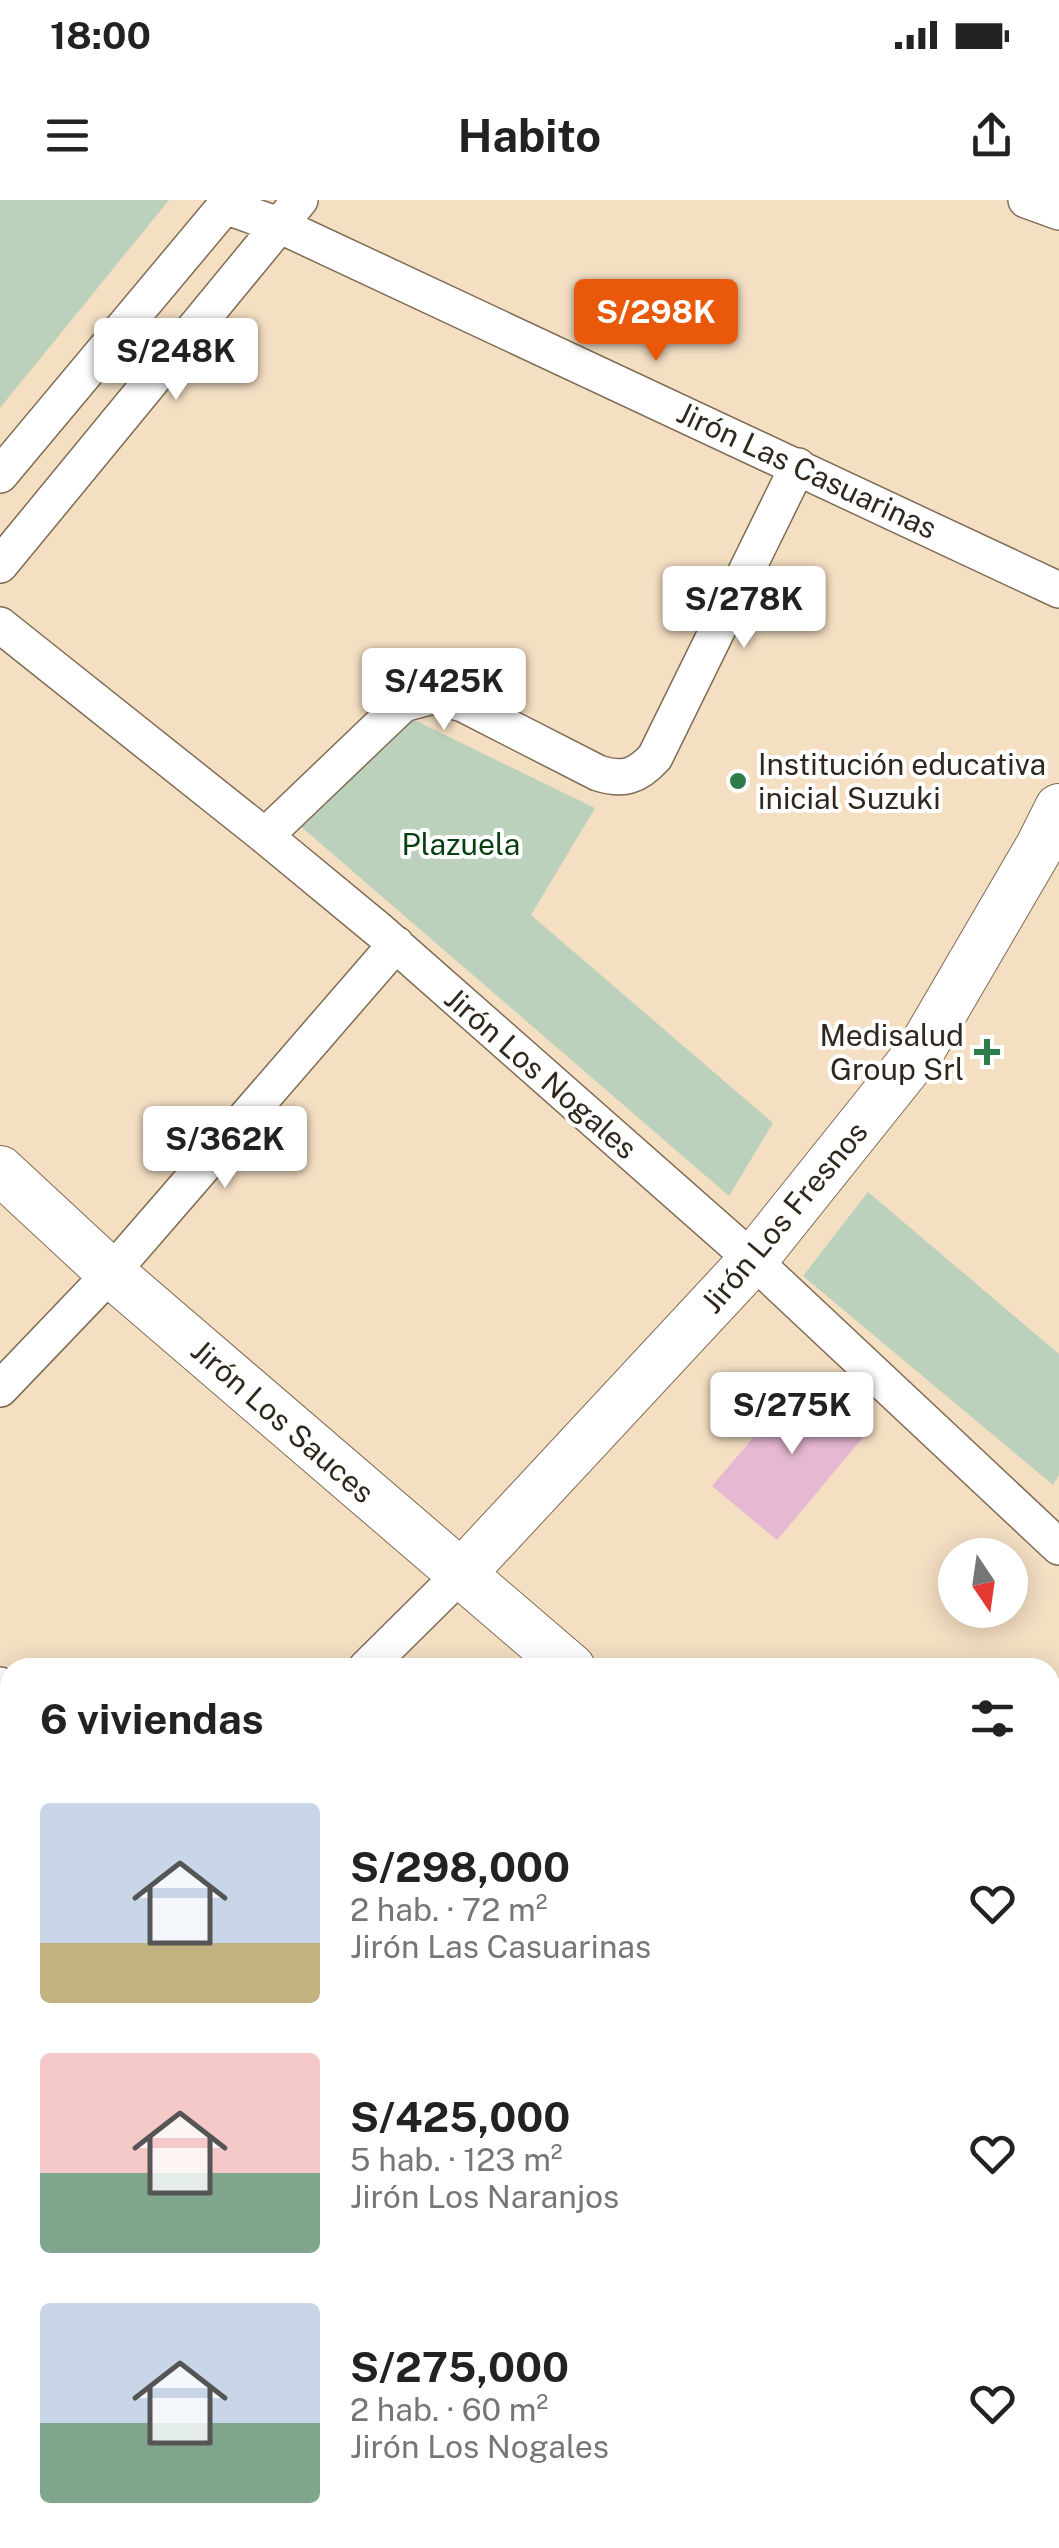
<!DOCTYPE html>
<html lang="es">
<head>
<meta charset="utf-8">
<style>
  :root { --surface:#fff; --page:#f6f6f6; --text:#222; --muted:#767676; --accent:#ea580c }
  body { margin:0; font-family:"Public Sans",sans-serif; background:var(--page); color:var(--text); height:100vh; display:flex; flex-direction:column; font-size:38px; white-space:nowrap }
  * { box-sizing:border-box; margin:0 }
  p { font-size:32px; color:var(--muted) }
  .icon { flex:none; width:55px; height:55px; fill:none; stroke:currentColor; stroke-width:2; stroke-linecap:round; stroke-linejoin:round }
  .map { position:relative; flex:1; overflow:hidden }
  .side { position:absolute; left:0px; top:1458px; width:1060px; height:892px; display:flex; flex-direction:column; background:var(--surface); border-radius:30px 30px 0 0; box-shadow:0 5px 25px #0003 }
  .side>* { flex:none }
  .needle { width:65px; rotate:167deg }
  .controls { position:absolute; left:938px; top:1338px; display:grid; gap:20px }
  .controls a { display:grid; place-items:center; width:90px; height:90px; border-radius:50%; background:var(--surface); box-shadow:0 5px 25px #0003; font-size:50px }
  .price { position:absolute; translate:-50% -85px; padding:0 22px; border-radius:10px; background:#fff; color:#222; font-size:32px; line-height:65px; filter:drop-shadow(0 2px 5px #0008) }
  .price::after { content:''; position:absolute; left:50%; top:60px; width:30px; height:22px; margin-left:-15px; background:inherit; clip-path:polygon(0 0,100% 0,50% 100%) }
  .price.active { background:var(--accent); color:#fff }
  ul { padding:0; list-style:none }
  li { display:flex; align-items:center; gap:30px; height:250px; padding:0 40px }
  li span { display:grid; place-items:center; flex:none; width:280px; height:200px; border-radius:10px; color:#555 }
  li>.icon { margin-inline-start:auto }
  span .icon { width:120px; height:120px; fill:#fffc; stroke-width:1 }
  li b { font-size:42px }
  h2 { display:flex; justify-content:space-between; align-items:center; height:120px; padding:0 40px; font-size:42px }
  .status { display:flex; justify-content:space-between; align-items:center; height:70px; padding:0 50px; background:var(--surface); direction:ltr }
  .status svg { height:28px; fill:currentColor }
  header { display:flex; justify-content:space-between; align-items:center; height:130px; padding:0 40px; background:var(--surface); font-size:45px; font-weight:700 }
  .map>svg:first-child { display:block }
  .green { fill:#bbd1bb }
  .building { fill:#e6b8d2 }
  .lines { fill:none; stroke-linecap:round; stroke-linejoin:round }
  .street-casing { stroke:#7f6c54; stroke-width:38 }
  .secondary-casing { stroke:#7f6c54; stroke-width:50 }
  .street { stroke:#fff; stroke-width:35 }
  .secondary { stroke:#fff; stroke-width:48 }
  .poi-dot { fill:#2c7c4c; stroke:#fff; stroke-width:4 }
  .labels { text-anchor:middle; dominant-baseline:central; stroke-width:8; stroke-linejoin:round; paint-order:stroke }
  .street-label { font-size:30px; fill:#30281d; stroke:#fff }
  .poi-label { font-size:30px; fill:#30281d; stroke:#fff; text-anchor:start }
  .park-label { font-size:30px; fill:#083f11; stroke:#fff }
</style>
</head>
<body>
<div class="status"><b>18:00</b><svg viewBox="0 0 49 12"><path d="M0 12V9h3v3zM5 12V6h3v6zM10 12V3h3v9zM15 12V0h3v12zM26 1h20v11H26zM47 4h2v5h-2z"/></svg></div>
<header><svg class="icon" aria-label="menu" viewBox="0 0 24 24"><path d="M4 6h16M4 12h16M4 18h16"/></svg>Habito<svg class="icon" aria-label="share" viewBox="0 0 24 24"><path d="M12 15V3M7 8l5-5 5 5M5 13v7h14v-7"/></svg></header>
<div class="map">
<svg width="1059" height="2348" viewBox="0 0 1059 2348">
  <rect width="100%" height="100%" fill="#f4dfc3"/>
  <path class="green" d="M 0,0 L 169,0 L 0,208 Z
    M 408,517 L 595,608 L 531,715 L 773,923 L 729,996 L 291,618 Z
    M 868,992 L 1059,1154 L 1059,1275 L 1053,1285 L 803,1076 Z"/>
  <path class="building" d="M 807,1174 L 871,1228 L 777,1340 L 712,1286 Z"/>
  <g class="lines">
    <g class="street-casing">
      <path id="street" d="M 1026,0 L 1059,12
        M 225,6 L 281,26 L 1059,390
        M 0,275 L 230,0
        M 0,365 L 300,0
        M 0,425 L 265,636 L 380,731 L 753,1060 L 1059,1347
        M 265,636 L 403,504 L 433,496 L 463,504 L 598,573 C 623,581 637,577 655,557 L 798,266
        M 0,1189 L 111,1073 L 396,744
        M 366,1468 L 461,1374
        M 0,1485 L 10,1494
        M 1050,1562 L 1059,1552
        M 0,1816 L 10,1807
        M 0,1840 L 10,1849
        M 0,2116 L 10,2125
        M 1050,2126 L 1059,2118
        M 256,2340 L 266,2348
        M 587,2340 L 596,2348
        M 1008,2340 L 1019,2348
        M 760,2348 L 772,2340"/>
    </g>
    <g class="secondary-casing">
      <path id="secondary" d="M 0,970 L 111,1073 L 571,1468
        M 461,1374 L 753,1060 L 921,850 L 1040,646 L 1059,608
        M 1050,1895 L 1059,1906"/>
    </g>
    <use href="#street" class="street"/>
    <use href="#secondary" class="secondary"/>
  </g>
  <g class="poi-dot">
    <circle cx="738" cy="581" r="10"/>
    <path d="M982 837h10v10h10v10h-10v10h-10v-10h-10v-10h10z"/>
  </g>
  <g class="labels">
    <g class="street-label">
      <text transform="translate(807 270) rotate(25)">Jirón Las Casuarinas</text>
      <text transform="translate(541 873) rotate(41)">Jirón Los Nogales</text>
      <text transform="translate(784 1017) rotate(-50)">Jirón Los Fresnos</text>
      <text transform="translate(283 1221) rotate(41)">Jirón Los Sauces</text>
    </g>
    <g class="poi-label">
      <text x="758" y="564">Institución educativa<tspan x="758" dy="34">inicial Suzuki</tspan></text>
      <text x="964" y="835" text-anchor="end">Medisalud<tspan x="964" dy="34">Group Srl</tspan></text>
    </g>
    <g class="park-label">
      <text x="461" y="644">Plazuela</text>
    </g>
  </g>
</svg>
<div class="controls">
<a><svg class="needle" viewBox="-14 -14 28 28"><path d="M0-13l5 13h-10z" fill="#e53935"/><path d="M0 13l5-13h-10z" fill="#767676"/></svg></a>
</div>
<b class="price active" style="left:656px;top:164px">S/298K</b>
<b class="price" style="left:176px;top:203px">S/248K</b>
<b class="price" style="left:744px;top:451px">S/278K</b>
<b class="price" style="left:444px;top:533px">S/425K</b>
<b class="price" style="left:225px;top:991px">S/362K</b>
<b class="price" style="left:792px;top:1257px">S/275K</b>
<section class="side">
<h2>6 viviendas<svg class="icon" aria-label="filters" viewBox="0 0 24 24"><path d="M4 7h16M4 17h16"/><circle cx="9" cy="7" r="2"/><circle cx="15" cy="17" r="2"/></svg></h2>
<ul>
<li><span style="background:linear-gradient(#c9d6e8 70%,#c2b280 0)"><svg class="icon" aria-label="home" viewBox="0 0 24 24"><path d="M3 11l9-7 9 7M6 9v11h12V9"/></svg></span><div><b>S/298,000</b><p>2 hab. · 72 m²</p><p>Jirón Las Casuarinas</p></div><svg class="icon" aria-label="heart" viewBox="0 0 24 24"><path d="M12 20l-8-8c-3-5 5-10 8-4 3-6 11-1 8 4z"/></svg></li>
<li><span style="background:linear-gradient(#f6c9c9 60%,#7fa58c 0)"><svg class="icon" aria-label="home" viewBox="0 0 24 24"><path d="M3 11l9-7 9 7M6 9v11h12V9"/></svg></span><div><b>S/425,000</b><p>5 hab. · 123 m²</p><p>Jirón Los Naranjos</p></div><svg class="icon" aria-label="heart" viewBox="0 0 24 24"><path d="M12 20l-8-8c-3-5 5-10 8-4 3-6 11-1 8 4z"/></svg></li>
<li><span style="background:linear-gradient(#c9d6e8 60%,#7fa58c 0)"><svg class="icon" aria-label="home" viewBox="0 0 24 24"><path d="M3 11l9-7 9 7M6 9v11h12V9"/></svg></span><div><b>S/275,000</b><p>2 hab. · 60 m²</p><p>Jirón Los Nogales</p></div><svg class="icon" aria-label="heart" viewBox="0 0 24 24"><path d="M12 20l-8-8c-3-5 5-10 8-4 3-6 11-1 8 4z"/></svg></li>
</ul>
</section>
</div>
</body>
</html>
